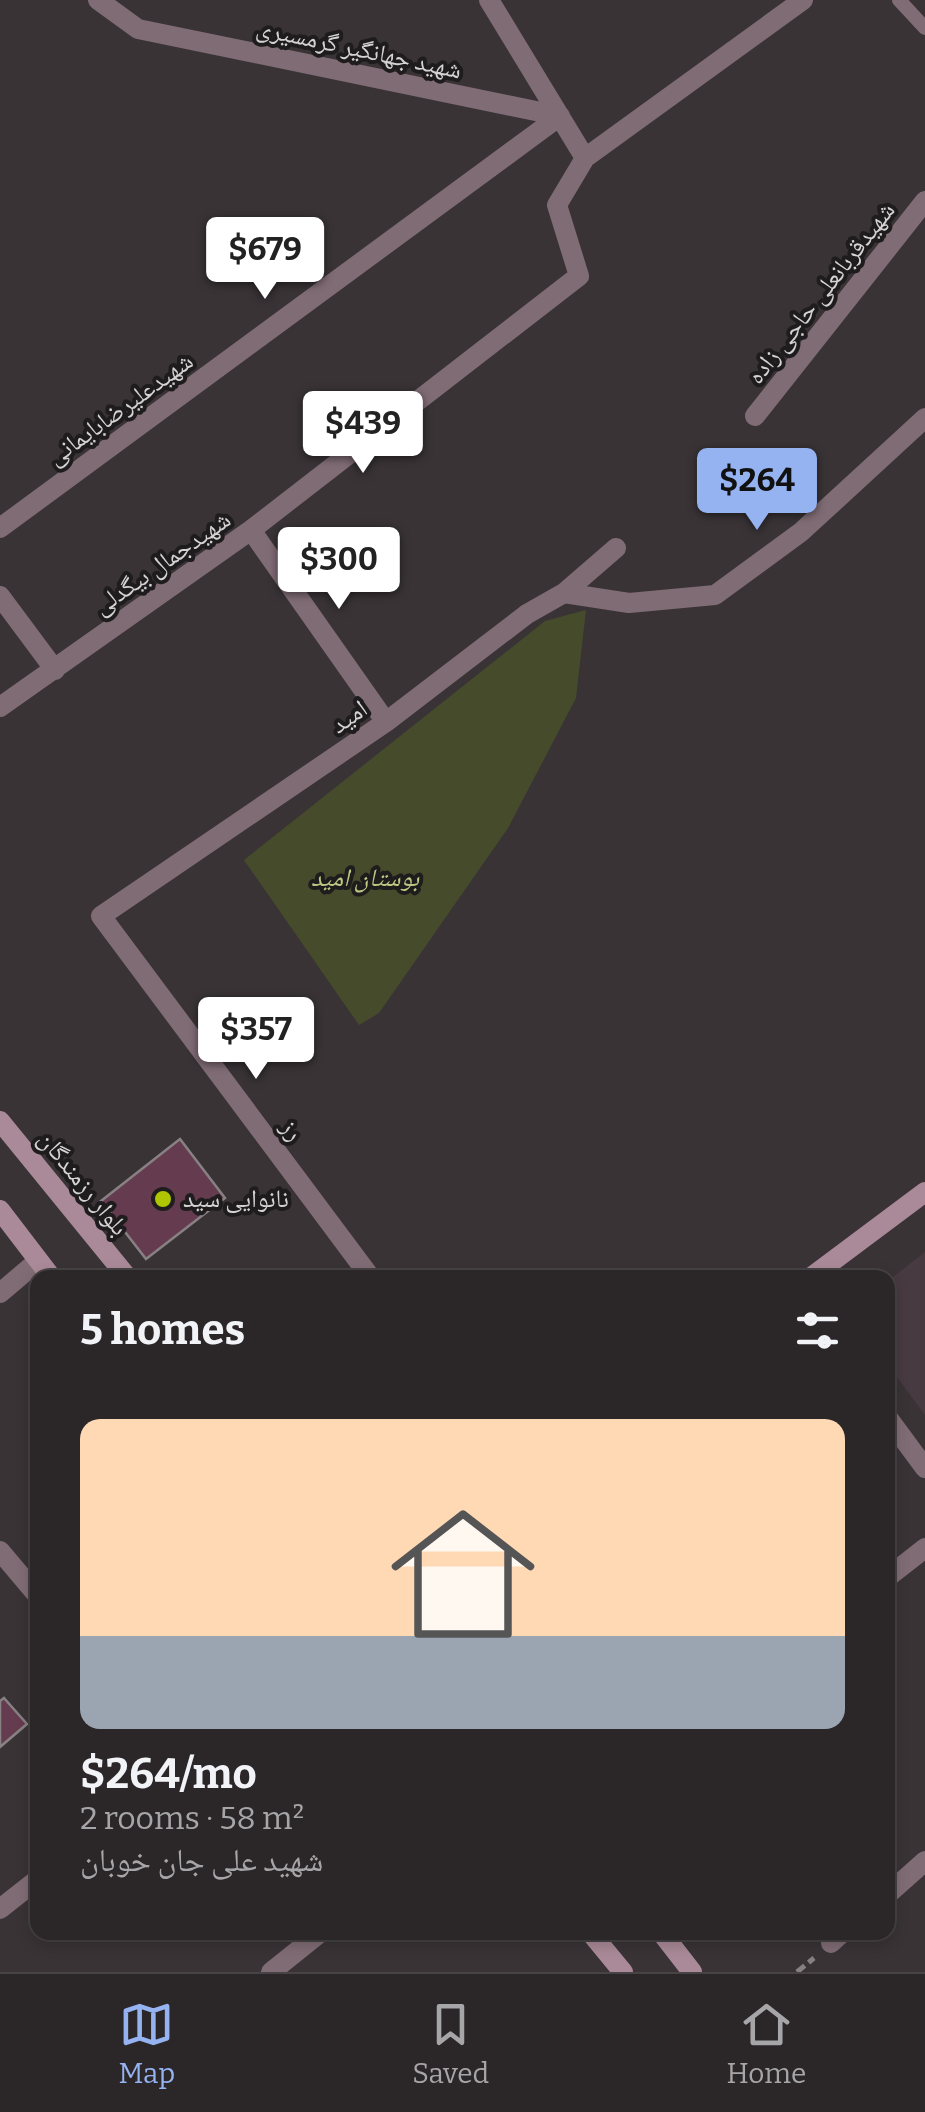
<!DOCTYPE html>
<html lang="en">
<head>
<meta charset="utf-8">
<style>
  :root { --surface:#2b2628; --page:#332e30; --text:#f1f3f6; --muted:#a6a5a8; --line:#474345; --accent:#95b2f1 }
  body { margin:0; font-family:Bitter,"Noto Naskh Arabic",serif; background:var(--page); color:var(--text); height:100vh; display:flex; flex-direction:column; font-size:38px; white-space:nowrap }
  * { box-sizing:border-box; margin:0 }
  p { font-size:32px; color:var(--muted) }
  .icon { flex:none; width:55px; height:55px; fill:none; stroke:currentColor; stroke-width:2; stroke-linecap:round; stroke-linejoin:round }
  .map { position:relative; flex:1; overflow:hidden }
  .drawer { position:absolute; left:30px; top:1270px; width:865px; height:670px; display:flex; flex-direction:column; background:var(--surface); border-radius:20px; box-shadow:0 5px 15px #0003,0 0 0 2px var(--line) }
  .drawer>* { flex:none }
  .price { position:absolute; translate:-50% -85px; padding:0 22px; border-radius:10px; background:#fff; color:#222; font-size:32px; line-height:65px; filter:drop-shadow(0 2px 5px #0008) }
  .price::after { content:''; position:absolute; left:50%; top:60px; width:30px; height:22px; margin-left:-15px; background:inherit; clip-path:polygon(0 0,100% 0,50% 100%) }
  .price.active { background:var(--accent); color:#111 }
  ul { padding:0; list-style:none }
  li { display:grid; align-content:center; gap:20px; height:530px; padding:0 50px }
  li span { display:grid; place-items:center; height:310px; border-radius:20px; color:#555 }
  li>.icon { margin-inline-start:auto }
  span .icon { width:180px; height:180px; fill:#fffc; stroke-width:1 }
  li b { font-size:42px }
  h2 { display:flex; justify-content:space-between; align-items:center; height:120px; padding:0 50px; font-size:42px }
  .dock { display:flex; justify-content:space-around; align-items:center; height:140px; border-top:2px solid var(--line); background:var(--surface); font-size:28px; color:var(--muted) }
  .dock a { display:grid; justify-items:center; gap:5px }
  .dock .active { color:var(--accent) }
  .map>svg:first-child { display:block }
  .built { fill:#473a40 }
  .green { fill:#464c2b }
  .building { fill:#653c4f; stroke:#888184; stroke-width:2.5 }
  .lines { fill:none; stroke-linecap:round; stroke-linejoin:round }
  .path { stroke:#858082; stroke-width:5; stroke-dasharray:10 5; stroke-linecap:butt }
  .lane { stroke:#806c75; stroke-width:14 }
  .street { stroke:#806c75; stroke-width:20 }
  .secondary { stroke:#aa8a98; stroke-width:20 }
  .poi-dot { fill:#b0c501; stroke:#1f1c1d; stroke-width:4 }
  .labels { text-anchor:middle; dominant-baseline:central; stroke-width:8; stroke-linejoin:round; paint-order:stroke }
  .street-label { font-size:25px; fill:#d6d3d4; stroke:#1f1c1d }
  .park-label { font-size:25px; font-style:italic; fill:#bcc983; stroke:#1f1c1d }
  .poi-label { font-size:25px; fill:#d6d3d4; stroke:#1f1c1d; text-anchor:start }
</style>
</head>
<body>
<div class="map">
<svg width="925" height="1972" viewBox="0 0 925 1972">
  <rect width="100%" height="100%" fill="#393336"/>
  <path class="built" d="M 925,1252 L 925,1415 L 888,1365 L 888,1281 Z"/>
  <path class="green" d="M 586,610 L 576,698 L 508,828 L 379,1013 L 359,1025 L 244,860 L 545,621 Z"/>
  <path class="building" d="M 180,1139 L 225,1198 L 146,1259 L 101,1201 Z
    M 4,1698 L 27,1724 L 0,1747 L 0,1701 Z"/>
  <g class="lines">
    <path class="path" d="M 797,1972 L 814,1958"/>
    <path class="lane" d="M 899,0 L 925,28"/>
    <path class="street" d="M 98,0 L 138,29 L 560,116
      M 489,0 L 585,158
      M 755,416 L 925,201
      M 0,528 L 560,116
      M 251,530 L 386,722
      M 564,593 L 629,603 L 715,595 L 801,532 L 925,418
      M 0,596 L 55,670
      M 0,707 L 251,530 L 579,276 L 557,205 L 585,158 L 803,0
      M 371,1278 L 101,916 L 386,722 L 527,614 L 564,593 L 616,548
      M 0,1293 L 38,1261
      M 888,1418 L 925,1468
      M 0,1551 L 38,1596
      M 888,1577 L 925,1548
      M 888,1894 L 925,1861
      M 0,1909 L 38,1879
      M 831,1943 L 843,1932
      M 271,1972 L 321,1932"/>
    <path class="secondary" d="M 0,1121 L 128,1278
      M 0,1210 L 52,1278
      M 810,1278 L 925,1192
      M 590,1932 L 623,1972
      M 661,1932 L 692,1972"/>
  </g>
  <circle class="poi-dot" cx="163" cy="1199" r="10"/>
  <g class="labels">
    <g class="street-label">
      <text transform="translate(359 49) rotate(12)">شهید جهانگیر گرمسیری</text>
      <text transform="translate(821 293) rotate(-52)">شهیدقربانعلی حاجی زاده</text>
      <text transform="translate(120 409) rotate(-36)">شهیدعلیرضابایمانی</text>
      <text transform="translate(162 563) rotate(-35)">شهیدجمال بیگدلی</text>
      <text transform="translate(349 717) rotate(-35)">امید</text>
      <text transform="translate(292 1130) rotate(53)">رز</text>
      <text transform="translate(83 1183) rotate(51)">بلوار رزمندگان</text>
    </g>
    <g class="park-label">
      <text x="365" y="878">بوستان امید</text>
    </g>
    <g class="poi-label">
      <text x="183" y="1199">نانوایی سید</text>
    </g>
  </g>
</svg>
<b class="price" style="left:265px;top:302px">$679</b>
<b class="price" style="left:363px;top:476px">$439</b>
<b class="price active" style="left:757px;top:533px">$264</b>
<b class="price" style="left:339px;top:612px">$300</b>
<b class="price" style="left:256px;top:1082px">$357</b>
<section class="drawer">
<h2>5 homes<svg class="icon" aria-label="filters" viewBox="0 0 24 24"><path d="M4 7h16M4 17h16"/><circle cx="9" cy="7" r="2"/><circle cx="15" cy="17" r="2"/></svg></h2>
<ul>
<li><span style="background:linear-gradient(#ffd9b3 70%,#9aa5b1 0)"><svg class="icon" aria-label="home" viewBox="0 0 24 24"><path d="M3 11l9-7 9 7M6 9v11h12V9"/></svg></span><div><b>$264/mo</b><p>2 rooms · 58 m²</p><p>شهید علی جان خوبان</p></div></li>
</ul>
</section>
</div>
<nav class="dock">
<a class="active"><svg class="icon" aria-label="map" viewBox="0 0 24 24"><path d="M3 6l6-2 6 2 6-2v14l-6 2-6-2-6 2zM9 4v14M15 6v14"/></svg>Map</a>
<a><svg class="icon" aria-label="saved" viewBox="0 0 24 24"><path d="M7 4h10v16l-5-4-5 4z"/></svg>Saved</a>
<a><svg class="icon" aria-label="home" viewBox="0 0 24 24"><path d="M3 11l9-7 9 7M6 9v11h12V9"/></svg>Home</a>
</nav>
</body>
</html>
